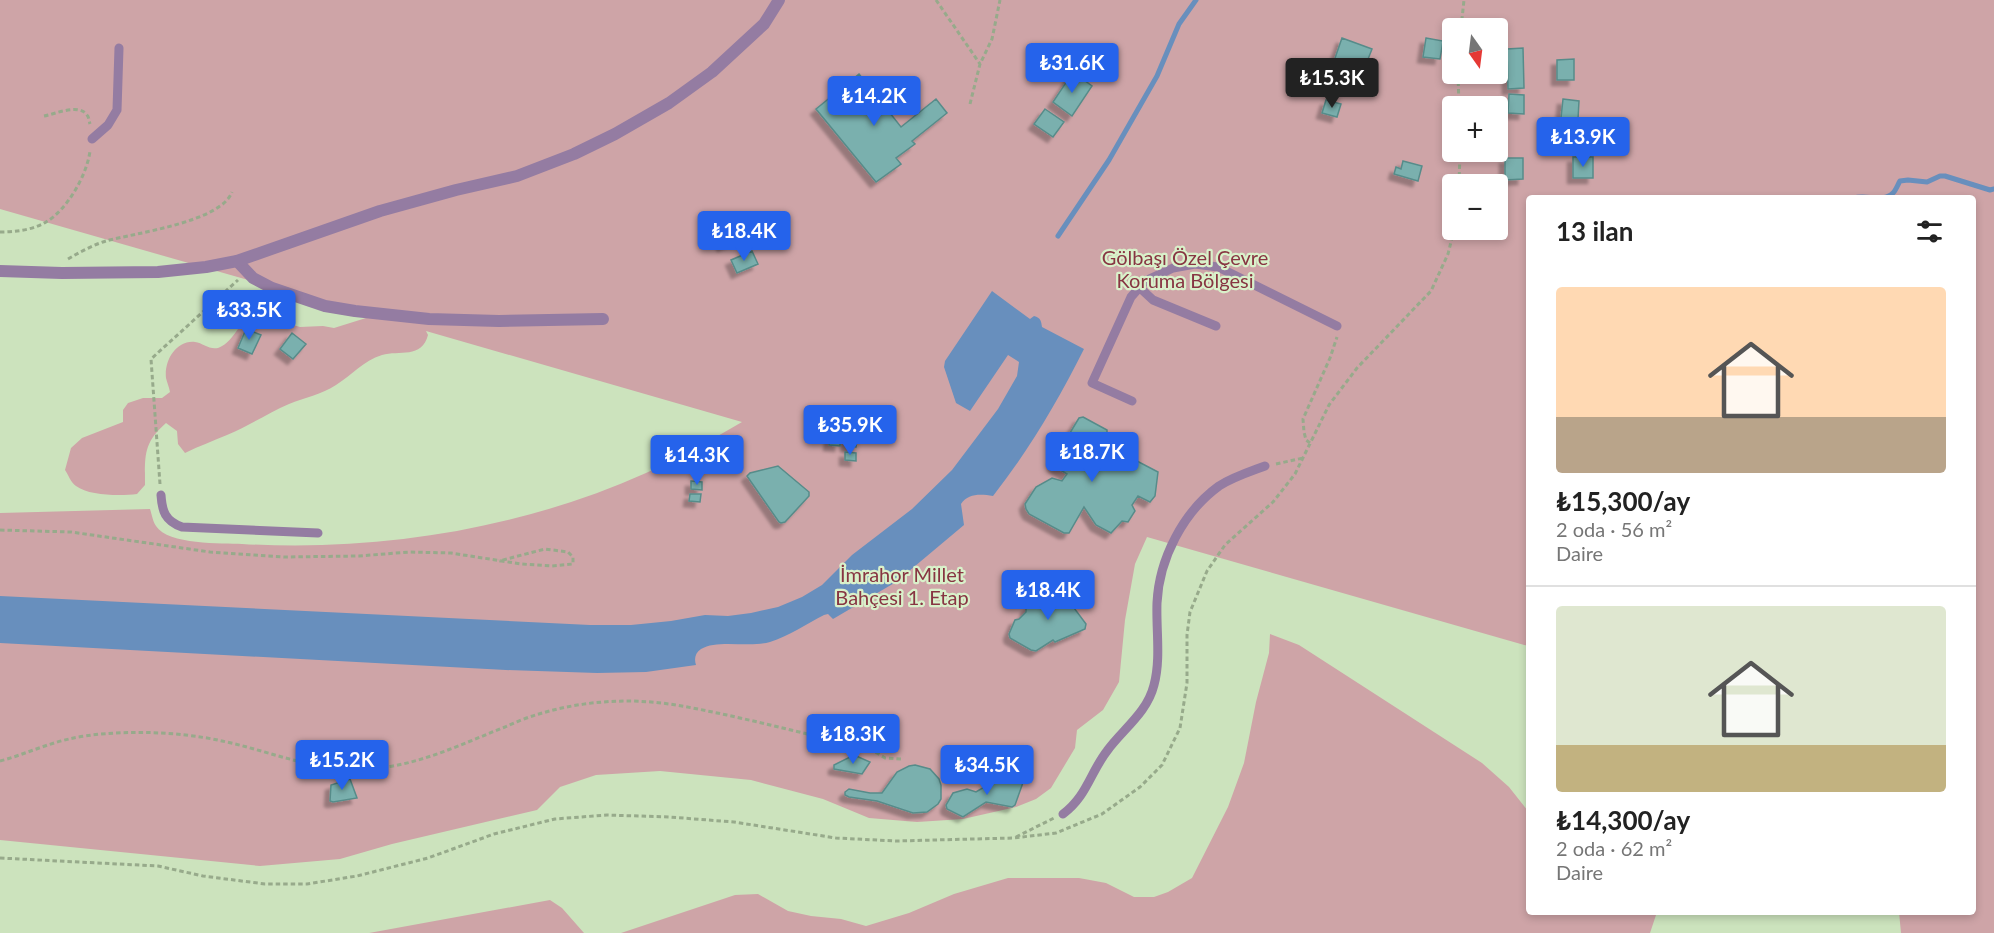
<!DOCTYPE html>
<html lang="tr">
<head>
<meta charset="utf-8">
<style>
  :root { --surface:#fff; --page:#f2f2f2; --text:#222; --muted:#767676; --line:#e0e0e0; --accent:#2563eb }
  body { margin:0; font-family:Lato,sans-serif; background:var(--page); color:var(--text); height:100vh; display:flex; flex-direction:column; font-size:22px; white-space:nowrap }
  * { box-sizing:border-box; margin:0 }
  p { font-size:20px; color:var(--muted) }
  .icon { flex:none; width:33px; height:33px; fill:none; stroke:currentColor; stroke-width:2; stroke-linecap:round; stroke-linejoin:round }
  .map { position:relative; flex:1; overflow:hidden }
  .panel { position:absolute; left:1526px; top:195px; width:450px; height:720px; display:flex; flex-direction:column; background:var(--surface); border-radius:6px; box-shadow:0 3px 9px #0003 }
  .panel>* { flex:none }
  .needle { width:39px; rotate:166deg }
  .fabs { position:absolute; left:1442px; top:18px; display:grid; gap:12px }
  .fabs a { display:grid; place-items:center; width:66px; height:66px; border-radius:6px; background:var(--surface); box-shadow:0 3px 9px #0003; font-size:30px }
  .price { position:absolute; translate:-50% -51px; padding:0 14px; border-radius:6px; background:var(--accent); color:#fff; font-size:20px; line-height:39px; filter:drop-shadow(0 2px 3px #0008) }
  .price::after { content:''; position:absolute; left:50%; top:36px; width:18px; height:14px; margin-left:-9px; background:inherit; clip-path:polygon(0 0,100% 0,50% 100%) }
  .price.on { background:#222; color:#fff }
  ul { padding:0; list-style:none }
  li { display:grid; align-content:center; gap:12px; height:318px; padding:0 30px }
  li+li { border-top:2px solid var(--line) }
  li span { display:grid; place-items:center; height:186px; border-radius:6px; color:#555 }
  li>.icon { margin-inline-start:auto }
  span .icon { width:108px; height:108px; fill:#fffc; stroke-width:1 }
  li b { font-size:26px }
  h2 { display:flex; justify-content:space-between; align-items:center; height:72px; padding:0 30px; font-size:26px }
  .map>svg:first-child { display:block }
  .green { fill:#cea4a7; fill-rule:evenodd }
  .water { fill:#688fbd }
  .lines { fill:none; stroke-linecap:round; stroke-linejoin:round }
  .stream { stroke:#688fbd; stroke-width:5 }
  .building { fill:#7ab0ae; stroke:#578c8a; stroke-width:1.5; filter:url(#shadow) }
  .path { stroke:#97aa8b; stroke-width:3; stroke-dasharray:4.5 3; stroke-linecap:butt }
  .service { stroke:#947ca2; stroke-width:9 }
  .minor { stroke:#947ca2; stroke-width:12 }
  .tertiary { stroke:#947ca2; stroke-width:12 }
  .labels { text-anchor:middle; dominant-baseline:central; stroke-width:4.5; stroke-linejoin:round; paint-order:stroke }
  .park-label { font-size:20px; fill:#873542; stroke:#d9f1ca }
</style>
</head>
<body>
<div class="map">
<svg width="1994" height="933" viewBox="0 0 1994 933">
  <defs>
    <filter id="shadow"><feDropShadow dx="-5.5" dy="5.5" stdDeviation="1.5" flood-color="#0004"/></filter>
  </defs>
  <rect width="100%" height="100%" fill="#cce3bd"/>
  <path class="green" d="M 0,0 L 1994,0 L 1994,933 L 1901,933 L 1899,912 L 1972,912 L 1972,198 L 1528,198 L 1528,646 L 1147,537 L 1135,564 L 1125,620 L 1119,682 L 1103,710 L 1077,730 L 1075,748 L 1051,788 L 1036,799 L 1016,807 L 963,819 L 917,822 L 869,818 L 823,799 L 751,780 L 660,771 L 596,775 L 560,787 L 537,810 L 392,844 L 340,859 L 260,866 L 0,840 L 0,513 L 150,509 C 152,515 153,522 156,526 C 168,545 222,543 242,544 C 379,552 521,529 646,473 C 679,458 711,440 742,422 L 426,331 L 428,335 C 422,359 399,350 382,355 C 363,361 352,375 336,385 C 322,394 304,398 289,404 C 268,413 249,426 227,435 C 213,441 199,446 185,453 L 178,444 L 177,431 L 166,423 C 143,443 145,456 145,485 L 137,494 C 121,496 89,496 76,486 C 71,483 68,474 65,470 L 71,448 L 82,438 L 123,422 L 123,410 L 128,403 L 143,398 L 162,398 L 170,392 C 169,387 167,382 166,378 C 164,361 176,340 195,342 C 203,343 209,350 218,348 C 227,345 233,336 238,329 L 235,319 C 244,306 259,304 274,307 L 280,321 L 300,327 L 323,326 L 334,328 L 366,318 L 377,317 L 0,209 ZM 1452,28 L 1497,28 L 1497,74 L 1452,74 ZM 1452,106 L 1497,106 L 1497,152 L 1452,152 ZM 1452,184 L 1497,184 L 1497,230 L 1452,230 Z
    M 1270,634 L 1299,645 L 1482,763 L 1509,787 L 1528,811 L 1528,912 L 1657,912 L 1650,933 L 621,933 L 735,895 L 758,894 L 788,911 L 811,916 L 841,919 L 866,926 L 909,913 L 954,894 L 1008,878 L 1079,878 L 1106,883 L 1134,897 L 1154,897 L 1168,892 L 1192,878 L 1228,807 L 1244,763 L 1256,702 L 1269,653 Z
    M 550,900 L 562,908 L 584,933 L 369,933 Z"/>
  <path class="water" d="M 992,291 L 1030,319 L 1034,316 C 1041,318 1041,321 1042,327 L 1084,349 C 1058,401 1029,450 993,496 C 981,494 968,493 961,504 L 964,525 L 896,582 L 833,619 L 828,614 L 824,615 C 806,624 789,636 770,642 C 750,648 717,639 701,649 C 695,653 694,659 696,665 L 646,672 L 597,673 L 506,670 L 0,643 L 0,596 L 590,625 L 631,625 L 671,621 L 705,615 L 728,616 L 751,613 L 778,607 L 802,597 L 822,585 L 852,555 L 912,509 L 952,470 L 998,409 L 1017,376 L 1019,362 L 1008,355 L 970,411 L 956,403 L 944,367 L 945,361 Z"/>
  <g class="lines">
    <path class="stream" d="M 1854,198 C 1865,194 1884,203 1893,193 C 1896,190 1898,184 1900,181 L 1908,180 L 1927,182 L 1940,176 L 1945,176 L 1990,190 L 1994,189
      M 1058,236 L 1109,160 L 1157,76 L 1179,24 L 1196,0"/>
  </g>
  <path class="building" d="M 1342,38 L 1372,49 L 1363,72 L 1334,61 Z
    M 1426,38 L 1443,41 L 1440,59 L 1423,57 Z
    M 1523,48 L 1524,88 L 1508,89 L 1507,49 Z
    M 1574,59 L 1574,80 L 1557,80 L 1557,60 Z
    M 1073,72 L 1092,86 L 1072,116 L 1053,102 Z
    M 859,74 L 901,127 L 936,99 L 947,113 L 912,141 L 915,144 L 896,158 L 901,164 L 876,182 L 816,109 Z
    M 1509,94 L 1524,95 L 1524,114 L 1508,113 Z
    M 1563,99 L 1579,101 L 1578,119 L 1561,118 Z
    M 1326,100 L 1341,104 L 1337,117 L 1322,113 Z
    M 1045,109 L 1064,122 L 1053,137 L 1034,124 Z
    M 1573,157 L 1593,157 L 1593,178 L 1573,178 Z
    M 1505,158 L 1523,158 L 1523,179 L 1505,180 Z
    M 1403,161 L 1422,166 L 1418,181 L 1394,174 L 1396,167 L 1401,169 Z
    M 719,212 L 732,242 L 723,246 L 710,216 Z
    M 752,251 L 758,264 L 737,273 L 731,260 Z
    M 246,329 L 261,335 L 252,354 L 238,348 Z
    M 292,333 L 306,344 L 293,359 L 280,349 Z
    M 1083,417 L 1107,430 L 1107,435 L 1099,457 L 1109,463 L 1111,451 L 1116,450 L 1158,472 L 1155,496 L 1150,502 L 1138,496 L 1132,505 L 1135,511 L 1128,522 L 1122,521 L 1111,533 L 1096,525 L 1084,507 L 1069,533 L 1064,533 L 1029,514 L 1026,509 L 1025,504 L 1036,487 L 1052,478 L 1062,481 L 1067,474 L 1054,466 L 1053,461 L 1079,418 Z
    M 831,423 L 842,423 L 841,431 L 830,431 Z
    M 848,423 L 858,424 L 858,432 L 847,432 Z
    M 830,437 L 840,438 L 840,446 L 829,445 Z
    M 846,438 L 857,439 L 856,447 L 846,446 Z
    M 845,452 L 856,453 L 856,461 L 845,460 Z
    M 778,466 L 809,492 L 809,496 L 785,522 L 781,523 L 779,522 L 747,476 L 750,473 Z
    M 691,481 L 702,482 L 702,490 L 691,489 Z
    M 690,494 L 701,494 L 700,502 L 689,501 Z
    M 1067,588 L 1078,602 L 1077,606 L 1074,608 L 1086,624 L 1085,629 L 1055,642 L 1053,640 L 1036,651 L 1031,650 L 1010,638 L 1009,634 L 1015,620 L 1019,619 L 1026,612 L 1026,608 L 1047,593 L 1050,595 L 1060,589 L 1063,591 Z
    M 854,755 L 870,762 L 862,774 L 834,769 L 834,765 Z
    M 915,765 L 930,769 L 939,779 L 941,785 L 941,799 L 938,804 L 927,812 L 913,813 L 877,801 L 849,797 L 845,795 L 845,792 L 849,789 L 870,793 L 882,793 L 897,772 L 909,766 Z
    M 1022,774 L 1025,777 L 1015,805 L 1012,807 L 986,802 L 963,817 L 947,809 L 946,805 L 953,793 L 967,789 L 976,792 L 998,779 Z
    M 350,779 L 357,798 L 333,802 L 330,801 L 331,785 Z"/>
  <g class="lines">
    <path class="path" d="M 936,0 L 980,64
      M 1461,28 L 1464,0
      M 1458,74 L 1459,106
      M 970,104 L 980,64 L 992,39 L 1000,0
      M 44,116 C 55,114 79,103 87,115 C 89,117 89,121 90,124
      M 1459,184 L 1460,152
      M 0,232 C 15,232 33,230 46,222 C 67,210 87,175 90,151
      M 68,259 C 80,252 93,245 106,241 C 135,233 221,222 232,192
      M 1310,443 L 1306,440 L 1304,432 L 1303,419 L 1330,358 L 1337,337
      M 1276,464 L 1303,458
      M 160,484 L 151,359 L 238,280
      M 0,530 L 71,532 L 210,552 L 284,557 L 359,556 L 410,552 L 451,553 L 521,564 L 552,566 L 573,564 L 573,557 L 568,552 L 545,549 L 499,561
      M 0,761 C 23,755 46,744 69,739 C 113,729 178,731 222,741 C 270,751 312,771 363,769 C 414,768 459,745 505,727 C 516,722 528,717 539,714 C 575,703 614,699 651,702 C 677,704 702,710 727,715 C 776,726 824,738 872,750 L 885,758 L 901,759
      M 1016,837 L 1054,818
      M 0,858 L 158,866 L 203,876 L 265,884 L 307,884 L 357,876 L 428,858 L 494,834 L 555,819 L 607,815 L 669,817 L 734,822 L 836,838 L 896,841 L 1013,838 L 1056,833 L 1102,814 L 1140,787 L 1162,765 L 1180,728 L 1187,683 L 1187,635 L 1190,612 L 1207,571 L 1225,545 L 1273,502 L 1295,474 L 1329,405 L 1357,368 L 1431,291 L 1448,254 L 1454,230"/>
    <path class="service" d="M 92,139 L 108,125 L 117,110 L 119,48
      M 1139,287 L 1153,300 L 1216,326
      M 1132,401 L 1092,383 L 1131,297 L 1145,281 L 1173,268 L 1195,264 L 1218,267 L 1337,326
      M 161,495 C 162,511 165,521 182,527 L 318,533
      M 1063,814 C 1087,796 1090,773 1107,751 C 1123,729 1147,713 1154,685 C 1161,659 1156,630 1157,603 C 1159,559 1183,512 1219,486 C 1233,477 1249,472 1265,466"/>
    <path class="minor" d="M 237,261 L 253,278 L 272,288 L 325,306 L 355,311 L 429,319 L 499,321 L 603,319"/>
    <path class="tertiary" d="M 0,271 L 62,273 L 158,272 L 206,267 L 237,261 L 380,211 L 456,190 L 517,176 L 574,154 L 615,134 L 669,103 L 712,72 L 764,24 L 779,0"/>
  </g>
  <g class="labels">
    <g class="park-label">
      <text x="1185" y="257">Gölbaşı Özel Çevre<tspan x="1185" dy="23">Koruma Bölgesi</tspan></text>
      <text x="902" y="574">İmrahor Millet<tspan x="902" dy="23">Bahçesi 1. Etap</tspan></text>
    </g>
  </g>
</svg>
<div class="fabs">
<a><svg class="needle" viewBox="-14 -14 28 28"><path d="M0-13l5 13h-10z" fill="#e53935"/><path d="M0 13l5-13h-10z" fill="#767676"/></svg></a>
<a>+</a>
<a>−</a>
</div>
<b class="price" style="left:1072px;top:94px">₺31.6K</b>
<b class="price on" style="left:1332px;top:109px">₺15.3K</b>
<b class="price" style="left:874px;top:127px">₺14.2K</b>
<b class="price" style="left:1583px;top:168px">₺13.9K</b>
<b class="price" style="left:744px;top:262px">₺18.4K</b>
<b class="price" style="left:249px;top:341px">₺33.5K</b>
<b class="price" style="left:850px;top:456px">₺35.9K</b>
<b class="price" style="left:1092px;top:483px">₺18.7K</b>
<b class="price" style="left:697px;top:486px">₺14.3K</b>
<b class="price" style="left:1048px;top:621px">₺18.4K</b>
<b class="price" style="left:853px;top:765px">₺18.3K</b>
<b class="price" style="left:342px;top:791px">₺15.2K</b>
<b class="price" style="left:987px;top:796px">₺34.5K</b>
<section class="panel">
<h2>13 ilan<svg class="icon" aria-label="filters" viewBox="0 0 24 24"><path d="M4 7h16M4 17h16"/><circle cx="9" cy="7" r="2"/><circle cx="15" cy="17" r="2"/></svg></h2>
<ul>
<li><span style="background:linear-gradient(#ffd9b3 70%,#b9a48a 0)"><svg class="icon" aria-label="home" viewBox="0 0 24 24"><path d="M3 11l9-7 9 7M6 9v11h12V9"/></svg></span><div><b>₺15,300/ay</b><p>2 oda · 56 m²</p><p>Daire</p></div></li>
<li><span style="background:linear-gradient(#dfe7d0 75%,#c2b280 0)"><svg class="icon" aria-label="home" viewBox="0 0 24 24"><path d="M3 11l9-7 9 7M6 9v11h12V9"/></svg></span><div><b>₺14,300/ay</b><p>2 oda · 62 m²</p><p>Daire</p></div></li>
</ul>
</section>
</div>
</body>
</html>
